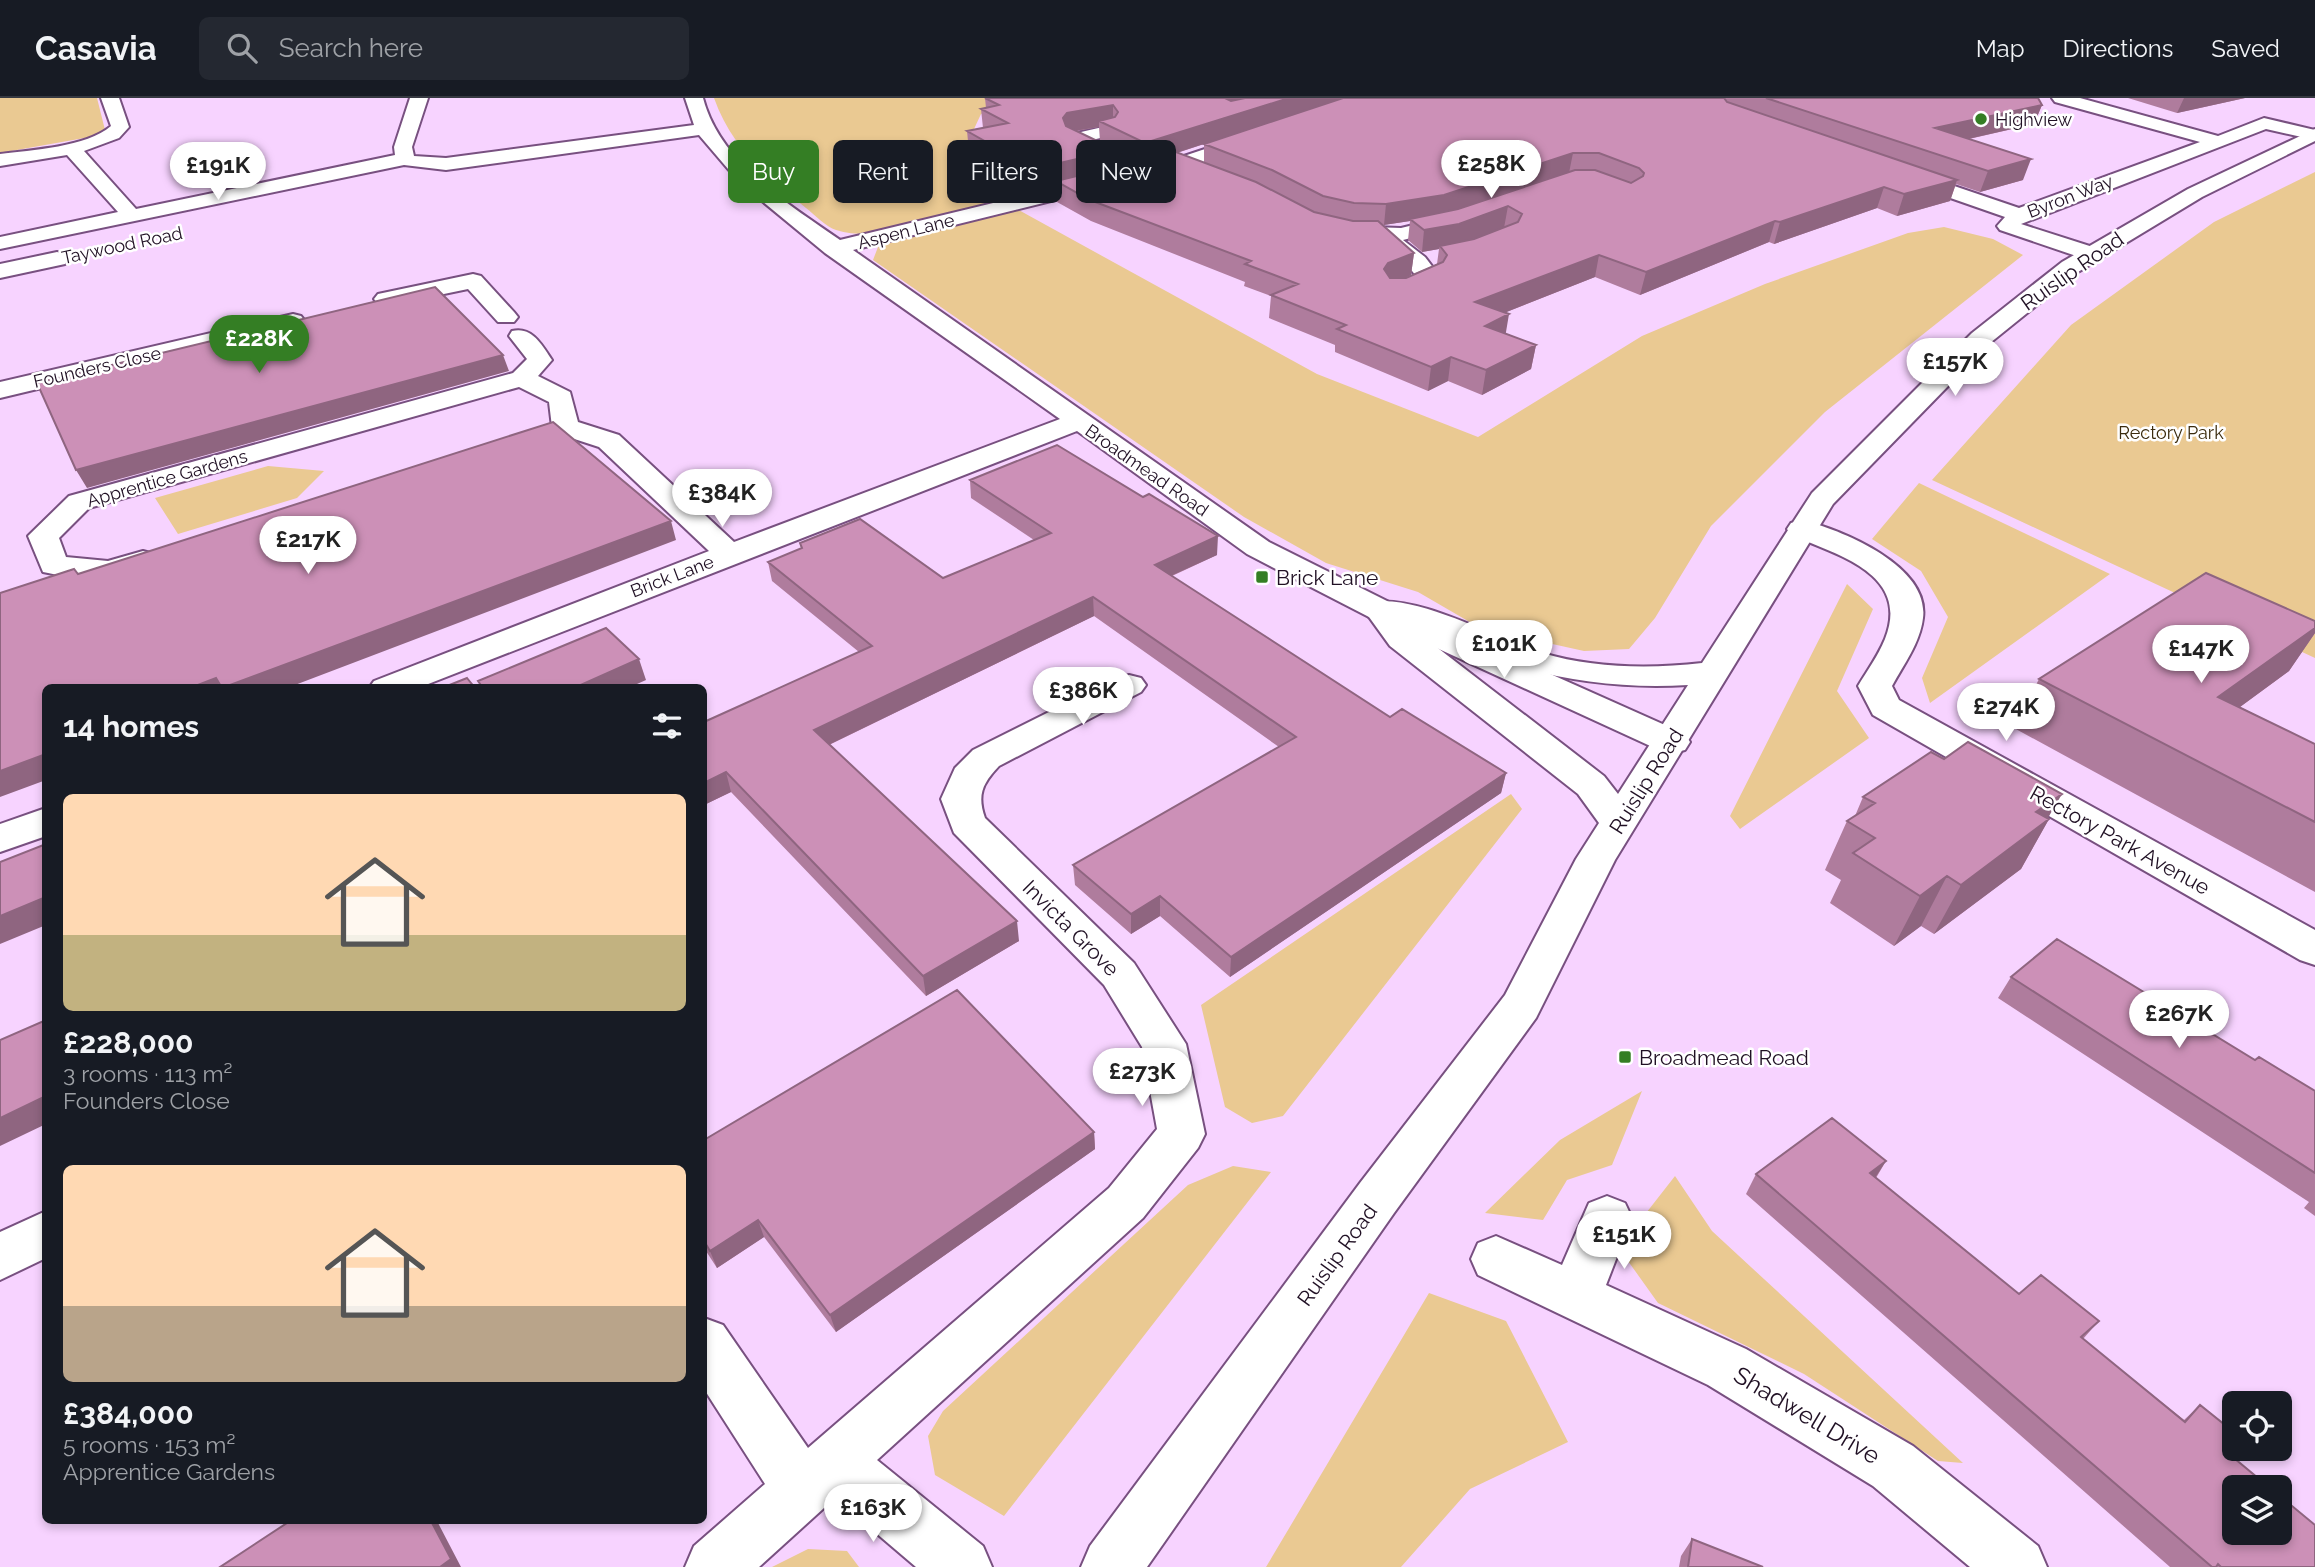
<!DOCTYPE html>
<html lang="en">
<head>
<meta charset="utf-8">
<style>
  :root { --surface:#171b24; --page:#242831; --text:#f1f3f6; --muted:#9ea1a6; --line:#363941; --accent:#347e24 }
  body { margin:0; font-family:Raleway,sans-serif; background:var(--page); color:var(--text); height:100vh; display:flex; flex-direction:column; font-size:26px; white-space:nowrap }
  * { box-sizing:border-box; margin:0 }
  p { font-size:23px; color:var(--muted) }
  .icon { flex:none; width:38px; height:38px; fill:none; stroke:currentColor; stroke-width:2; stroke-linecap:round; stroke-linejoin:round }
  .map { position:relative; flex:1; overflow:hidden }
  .sheet { position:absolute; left:42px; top:586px; width:665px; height:840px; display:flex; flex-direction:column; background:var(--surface); border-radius:10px; box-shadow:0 4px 10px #0003 }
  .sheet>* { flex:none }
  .top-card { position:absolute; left:728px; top:42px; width:665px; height:63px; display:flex; gap:14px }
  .controls { position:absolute; left:2222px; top:1293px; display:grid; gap:14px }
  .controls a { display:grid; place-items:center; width:70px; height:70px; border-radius:10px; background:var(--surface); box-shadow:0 4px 10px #0003; font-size:35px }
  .price { position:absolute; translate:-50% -60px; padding:0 16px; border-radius:24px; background:#fff; color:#222; font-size:23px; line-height:46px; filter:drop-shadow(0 2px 4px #0008) }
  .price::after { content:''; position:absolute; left:50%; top:42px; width:21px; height:16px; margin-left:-10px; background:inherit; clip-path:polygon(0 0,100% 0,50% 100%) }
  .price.selected { background:var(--accent); color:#fff }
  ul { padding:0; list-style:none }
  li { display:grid; align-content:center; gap:14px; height:371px; padding:0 21px }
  li span { display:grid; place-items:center; height:217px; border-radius:10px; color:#555 }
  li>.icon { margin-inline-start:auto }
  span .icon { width:126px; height:126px; fill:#fffc; stroke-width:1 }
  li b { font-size:30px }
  h2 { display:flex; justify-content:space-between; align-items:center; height:84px; padding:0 21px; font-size:30px }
  .pill { padding:0 24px; border-radius:10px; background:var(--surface); box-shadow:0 4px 10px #0003; font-size:24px; line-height:63px }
  .pill.selected { background:var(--accent); color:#fff }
  header { display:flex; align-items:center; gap:42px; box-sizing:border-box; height:98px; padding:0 35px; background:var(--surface); border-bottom:2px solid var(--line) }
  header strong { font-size:33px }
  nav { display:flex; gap:38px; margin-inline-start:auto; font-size:24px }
  .search { width:490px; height:63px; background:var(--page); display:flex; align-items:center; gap:18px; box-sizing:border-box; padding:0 24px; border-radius:10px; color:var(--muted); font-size:26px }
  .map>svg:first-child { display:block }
  .green { fill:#eac992 }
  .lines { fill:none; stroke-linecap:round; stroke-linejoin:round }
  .street-casing { stroke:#785080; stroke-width:4 }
  .secondary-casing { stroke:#785080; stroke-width:4 }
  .street { fill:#fff; fill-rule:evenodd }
  .secondary { fill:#fff; fill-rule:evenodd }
  .wall { fill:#af7c9d; fill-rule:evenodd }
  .shaded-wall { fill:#8f6580 }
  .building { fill:#cc90b7; stroke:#8f6580; stroke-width:2 }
  .poi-dot { fill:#347e24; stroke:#fff; stroke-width:2.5 }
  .labels { text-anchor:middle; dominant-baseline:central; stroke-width:5; stroke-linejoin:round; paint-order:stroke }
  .far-poi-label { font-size:18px; fill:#201024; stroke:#fff; text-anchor:start }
  .far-street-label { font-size:18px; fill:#201024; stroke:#fff }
  .far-park-label { font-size:18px; fill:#3c2c0e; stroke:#fff }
  .street-label { font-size:21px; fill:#201024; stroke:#fff }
  .poi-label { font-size:21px; fill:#201024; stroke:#fff; text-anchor:start }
  .near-street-label { font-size:24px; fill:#201024; stroke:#fff }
</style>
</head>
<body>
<header>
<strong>Casavia</strong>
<div class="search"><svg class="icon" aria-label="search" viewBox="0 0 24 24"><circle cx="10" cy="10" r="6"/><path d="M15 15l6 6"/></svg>Search here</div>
<nav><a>Map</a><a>Directions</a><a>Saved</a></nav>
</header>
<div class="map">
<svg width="2315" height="1469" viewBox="0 0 2315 1469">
  <rect width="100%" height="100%" fill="#f7d3ff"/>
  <path class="green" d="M 0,0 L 97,0 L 105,32 L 90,39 L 0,55 Z
    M 714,0 L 1044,0 L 981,16 L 953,76 L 1317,276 L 1478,339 L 1642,238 L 1765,186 L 1908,135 L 1944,129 L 1993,141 L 2023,157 L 1825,314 L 1711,428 L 1655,520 L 1629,551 L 1584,553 L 1480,530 L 1418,494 L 1326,465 L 1244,419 L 873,162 L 878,149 L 906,134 C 883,135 858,139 836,132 C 826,129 815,117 806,110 C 765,77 732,50 714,0 Z
    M 2315,74 L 2315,560 L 1932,382 L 2071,227 L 2214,124 Z
    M 268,368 L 324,373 L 297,400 L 178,436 L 155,400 Z
    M 1919,385 L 2110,476 L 1930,605 L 1922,580 L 1948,519 L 1921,473 L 1872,441 Z
    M 1847,486 L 1873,511 L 1837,593 L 1869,640 L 1740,731 L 1730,718 Z
    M 1511,696 L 1522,711 L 1283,1018 L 1252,1025 L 1225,1009 L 1201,907 Z
    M 1642,993 L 1612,1067 L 1567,1082 L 1543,1122 L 1485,1115 L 1560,1042 Z
    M 1233,1068 L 1271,1074 L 1004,1418 L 935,1377 L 928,1338 L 943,1313 L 1188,1087 Z
    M 1675,1078 L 1712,1133 L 1963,1365 L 1938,1363 L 1804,1276 L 1658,1205 L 1628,1163 L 1643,1119 Z
    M 1429,1195 L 1506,1223 L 1568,1344 L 1470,1391 L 1401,1469 L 1266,1469 Z
    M 808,1451 L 847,1453 L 859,1469 L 772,1469 Z"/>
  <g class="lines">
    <g class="street-casing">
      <path id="street" d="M 101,0 L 119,0 L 129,29 L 119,40 L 84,53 L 136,111 L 395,57 L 394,49 L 410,0 L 428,0 L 412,49 L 414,58 L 446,60 L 694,27 L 685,0 L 703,0 C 720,65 787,105 840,142 L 1172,62 L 1247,37 L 1261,37 L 1263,41 L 1261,45 L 1185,70 L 853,152 L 1269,444 L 1391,505 L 1685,636 L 1690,644 L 1685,652 L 1672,655 L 1659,652 L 1369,519 L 1247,456 L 1077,333 L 418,590 L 369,590 L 374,583 L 709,453 L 599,349 L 556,335 L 552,329 L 549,304 L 519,289 L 89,410 L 59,440 L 66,459 L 108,463 L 143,453 L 154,456 L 158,462 C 140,488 70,480 43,474 L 28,438 L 69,398 L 513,275 L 527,261 L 509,238 L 512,233 C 532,228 542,247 552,262 L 538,278 L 570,294 L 578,324 L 619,337 L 734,444 L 1060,321 L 825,155 L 740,85 L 699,37 L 446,72 L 404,67 L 0,151 L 0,139 L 118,114 L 67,57 L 0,68 L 0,56 C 31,52 87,49 111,28 Z
        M 2052,0 L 2080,0 L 2218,38 L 2264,20 L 2315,32 L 2315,42 L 2266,31 L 2021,126 L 2099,151 L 2102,156 L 2091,163 L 2000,132 L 1997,128 L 2005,119 L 1896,81 L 1893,77 L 1896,73 L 1910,73 L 2019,110 L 2200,44 L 2055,4 Z
        M 1107,28 L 1113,29 L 1116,33 L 1113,37 L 1092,42 L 1118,58 L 1116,62 L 1102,62 L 1066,41 L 1068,37 Z
        M 1459,116 L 1469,122 L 1466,126 L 1403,142 L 1425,159 L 1441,180 L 1438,185 L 1395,202 L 1384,195 L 1387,190 L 1416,178 C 1408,167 1392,149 1379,144 C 1366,138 1342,148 1332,134 L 1343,128 L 1401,130 Z
        M 57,154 L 65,156 L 68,161 L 65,166 L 0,180 L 0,166 Z
        M 473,176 L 481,178 L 514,214 L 518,219 L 514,224 L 498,224 L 468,191 L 386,208 L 378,206 L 374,201 L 378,196 Z
        M 293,216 L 301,218 L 305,223 L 301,228 L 0,300 L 0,284 Z
        M 1802,422 C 1842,432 1930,468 1923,520 C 1920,545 1904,566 1892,588 L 1899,602 L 2315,832 L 2315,867 L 2300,862 L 1873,617 L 1858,588 C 1867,573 1878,558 1885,541 C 1911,476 1838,457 1791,437 L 1787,431 L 1791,425 Z
        M 1129,577 L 1141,580 L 1146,587 L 1141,594 L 999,668 C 982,686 977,697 985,720 L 1134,865 L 1186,946 L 1205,1036 L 1198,1050 L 1143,1120 L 877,1362 L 983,1448 L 992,1469 L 916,1469 L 835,1400 L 759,1469 L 685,1469 L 694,1448 L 765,1386 L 704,1291 L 704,1220 L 723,1227 L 808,1350 L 1109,1090 L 1157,1031 L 1142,949 L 1104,887 L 954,735 L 941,701 L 955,670 L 973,652 L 1117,580 Z
        M 46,710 L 46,738 L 0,754 L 0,726 Z
        M 1607,1098 L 1625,1105 L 1632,1120 L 1606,1187 L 1746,1251 L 1913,1348 L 2038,1448 L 2047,1469 L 1970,1469 L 1873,1388 L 1708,1287 L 1478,1177 L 1471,1161 L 1478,1145 L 1496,1138 L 1562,1167 L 1589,1105 Z
        M 46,1113 L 46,1160 L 0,1182 L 0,1134 Z"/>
    </g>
    <g class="secondary-casing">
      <path id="secondary" d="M 2315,31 L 2315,43 L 2202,99 L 2078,174 L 1990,245 L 1833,406 L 1615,762 L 1536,920 L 1394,1115 L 1147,1469 L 1081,1469 L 1090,1448 L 1360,1085 L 1505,897 L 1576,761 L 1599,725 L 1578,696 L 1390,548 L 1364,512 L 1369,505 C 1415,494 1496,541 1542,555 C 1593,570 1649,571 1702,565 L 1812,395 L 1972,235 L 2062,164 L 2188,91 ZM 1408,527 C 1439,535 1467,552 1498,562 C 1560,583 1623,591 1688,587 L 1618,696 L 1604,678 Z"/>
    </g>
    <use href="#street" class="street"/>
    <use href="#secondary" class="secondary"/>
  </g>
  <path class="wall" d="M 985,0 L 2038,0 L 2042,7 L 2034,26 L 1969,41 L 2023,82 L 1980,94 L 1956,86 L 1950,103 L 1897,118 L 1877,110 L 1774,146 L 1769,144 L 1640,197 L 1595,179 L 1504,215 L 1505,235 L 1536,247 L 1531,271 L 1482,297 L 1448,283 L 1428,293 L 1335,254 L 1335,247 L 1269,220 L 1271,198 L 1244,188 L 1245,184 L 1091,123 L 1057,104 L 1056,87 L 1036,92 L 969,53 L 967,33 L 983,30 L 981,11 L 986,10 ZM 1099,29 L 1100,43 L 1141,63 L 1116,69 L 1077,33 ZM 1204,46 L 1204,65 L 1177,55 ZM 1410,123 L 1408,142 L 1422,154 L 1439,151 L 1437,166 L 1411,177 L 1414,155 L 1383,127 Z
    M 2128,0 L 2245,0 L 2177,15 Z
    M 970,382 L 1217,457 L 1172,478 L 1390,619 L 1506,675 L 1501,695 L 1230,879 L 1160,818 L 1131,836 L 1075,787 L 1073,767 L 1279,649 L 1094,518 L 829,647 L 1019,843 L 926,898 L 731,694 L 704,707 L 704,624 L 859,554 L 772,483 L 768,464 L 801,451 L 800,445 L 943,480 L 1034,442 L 971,400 Z
    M 2315,523 L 2315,535 L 2289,573 L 2240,609 L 2315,646 L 2315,794 L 2014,630 L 2039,581 Z
    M 1863,699 L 2047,720 L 2049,721 L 2021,771 L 1934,836 L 1921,828 L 1894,848 L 1830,805 L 1841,782 L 1825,772 L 1847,723 L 1855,718 Z
    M 2011,879 L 2255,962 L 2315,993 L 2315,1118 L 2304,1110 L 2309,1104 L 1998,900 Z
    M 1094,1034 L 1095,1051 L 836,1234 L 764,1139 L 717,1170 L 704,1150 L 704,1042 Z
    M 1886,1063 L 1876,1080 L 2019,1196 L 2099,1223 L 2083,1241 L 2184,1322 L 2200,1307 L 2228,1355 L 2315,1469 L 2170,1469 L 1746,1096 L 1756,1076 Z
    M 1692,1441 L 1763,1469 L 1679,1469 L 1681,1458 Z"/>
  <path class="shaded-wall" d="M 1219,0 L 1257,0 L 1223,8 Z
    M 1289,0 L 1346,0 L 1145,65 L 1145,45 Z
    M 2184,0 L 2245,0 L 2177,15 Z
    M 1113,7 L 1113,26 L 1099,23 L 1099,29 L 1067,34 L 1063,20 L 1067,15 Z
    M 2042,7 L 2034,26 L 1928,50 L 1935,30 Z
    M 1116,52 L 1116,72 L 1056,83 L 1056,87 L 1036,92 L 1034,71 Z
    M 1573,55 L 1569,75 L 1441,118 L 1410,121 L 1410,123 L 1384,127 L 1386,106 Z
    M 2031,61 L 2023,82 L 1980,94 L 1988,73 Z
    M 1957,82 L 1950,103 L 1897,118 L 1904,96 Z
    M 1884,89 L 1877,110 L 1774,146 L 1780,124 Z
    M 1508,108 L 1504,130 L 1456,147 L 1440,148 L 1439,151 L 1422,154 L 1424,132 Z
    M 1775,123 L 1769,144 L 1640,197 L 1646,174 Z
    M 1414,155 L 1411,177 L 1386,188 L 1384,171 L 1388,165 Z
    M 1599,157 L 1595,179 L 1471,228 L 1475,204 Z
    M 1509,216 L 1505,240 L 1485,228 Z
    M 1536,247 L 1531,271 L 1482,297 L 1486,272 Z
    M 503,257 L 509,273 L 87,390 L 76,372 Z
    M 1451,259 L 1448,283 L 1428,293 L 1431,269 Z
    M 671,423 L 676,442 L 287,590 L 222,590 Z
    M 1218,438 L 1217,457 L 1155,485 L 1155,467 Z
    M 1093,499 L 1094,518 L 818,652 L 814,632 Z
    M 2315,530 L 2315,535 L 2289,573 L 2188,647 L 2218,599 Z
    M 639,561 L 646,582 L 628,590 L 574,590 Z
    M 216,580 L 221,590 L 190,590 Z
    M 46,656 L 46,682 L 0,699 L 0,673 Z
    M 726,674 L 731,694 L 704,707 L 704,685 Z
    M 1506,675 L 1501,695 L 1230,879 L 1231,859 Z
    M 2062,696 L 2045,725 L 2049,721 L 2021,771 L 1934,836 L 1961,787 L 2036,714 Z
    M 1947,778 L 1921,828 L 1894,848 L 1920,798 Z
    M 1160,798 L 1160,818 L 1131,836 L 1131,816 Z
    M 46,799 L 46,827 L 0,846 L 0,818 Z
    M 1017,823 L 1019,843 L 926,898 L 923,878 Z
    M 46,998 L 46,1026 L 0,1048 L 0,1020 Z
    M 1094,1034 L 1095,1051 L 836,1234 L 830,1217 Z
    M 1886,1063 L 1873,1083 L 1870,1075 Z
    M 758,1122 L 764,1139 L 717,1170 L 710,1153 Z
    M 431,1423 L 437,1423 L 461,1469 L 440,1469 Z"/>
  <path class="building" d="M 985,0 L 1225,0 L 1231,3 L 1245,0 L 1289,0 L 1145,45 L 1099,23 L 1115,19 L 1118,14 L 1113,7 L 1067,15 L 1063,20 L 1066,28 L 1116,52 L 1034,71 L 967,33 L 1008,25 L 981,11 L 999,7 Z
    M 1343,0 L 1724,0 L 1727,4 L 1957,82 L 1904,96 L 1884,89 L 1780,124 L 1775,123 L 1646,174 L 1599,157 L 1475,204 L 1509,216 L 1485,228 L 1536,247 L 1486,272 L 1451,259 L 1431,269 L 1337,231 L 1346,227 L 1271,197 L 1298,186 L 1245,166 L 1251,163 L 1090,102 L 1056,83 L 1176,54 L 1256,84 L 1314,114 L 1353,123 L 1378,123 L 1414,155 L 1388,165 L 1384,171 L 1390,180 L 1406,180 L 1443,164 L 1447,157 L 1440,148 L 1474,141 L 1518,124 L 1522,116 L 1508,108 L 1459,126 L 1424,132 L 1410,121 L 1458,111 L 1575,72 L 1595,72 L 1631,85 L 1643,78 L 1644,75 L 1639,70 L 1599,55 L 1573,55 L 1444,97 L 1386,106 L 1354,105 L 1323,98 L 1272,72 L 1204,46 Z
    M 1766,0 L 2038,0 L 2042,7 L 1935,30 L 2031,61 L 1988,73 Z
    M 435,189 L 503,257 L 76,372 L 37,285 Z
    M 553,324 L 671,423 L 222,590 L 216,580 L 190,590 L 46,590 L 46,656 L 0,673 L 0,495 L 74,471 L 78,476 Z
    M 1057,347 L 1143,399 L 1149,396 L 1218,438 L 1155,467 L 1390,619 L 1402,611 L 1506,675 L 1231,859 L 1160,798 L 1131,816 L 1073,767 L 1296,639 L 1093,499 L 814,632 L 1017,823 L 923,878 L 726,674 L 704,685 L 704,624 L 872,548 L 768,464 L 802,450 L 800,445 L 860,421 L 943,480 L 1051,435 L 970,382 Z
    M 2206,475 L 2315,523 L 2315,530 L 2218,599 L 2315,646 L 2315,724 L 2039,581 Z
    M 606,530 L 639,561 L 574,590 L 483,590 L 478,583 Z
    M 467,580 L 475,590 L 442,590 Z
    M 1968,644 L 2062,696 L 2036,714 L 2049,721 L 1961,787 L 1947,778 L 1920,798 L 1853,755 L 1875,740 L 1847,723 L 1875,705 L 1863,699 L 1931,654 L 1944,661 Z
    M 46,746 L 46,799 L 0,818 L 0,764 Z
    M 2057,841 L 2255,962 L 2259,959 L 2315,993 L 2315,1075 L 2011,879 Z
    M 957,892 L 1094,1034 L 830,1217 L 758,1122 L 710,1153 L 704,1143 L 704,1042 Z
    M 46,922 L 46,998 L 0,1020 L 0,942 Z
    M 1832,1020 L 1886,1063 L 1870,1075 L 2019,1196 L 2041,1177 L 2099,1223 L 2081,1239 L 2185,1324 L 2200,1307 L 2235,1335 L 2235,1346 L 2228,1355 L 2270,1390 L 2235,1390 L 2235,1435 L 2280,1435 L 2280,1398 L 2315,1427 L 2315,1469 L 2221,1469 L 2218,1466 L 2216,1469 L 2212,1469 L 1756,1076 Z
    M 290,1423 L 431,1423 L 451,1461 L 440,1469 L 220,1469 Z
    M 1692,1441 L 1763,1469 L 1688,1469 Z"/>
  <g class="poi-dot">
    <circle cx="1981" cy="21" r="7"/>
    <rect x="1255" y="472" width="14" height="14" rx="3.5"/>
    <rect x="1618" y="952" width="14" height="14" rx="3.5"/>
  </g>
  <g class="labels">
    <g class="far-poi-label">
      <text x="1995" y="21">Highview</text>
    </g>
    <g class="far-street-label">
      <text transform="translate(2070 98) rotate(-21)">Byron Way</text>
      <text transform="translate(906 133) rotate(-14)">Aspen Lane</text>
      <text transform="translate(122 147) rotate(-12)">Taywood Road</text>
      <text transform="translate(97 269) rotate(-13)">Founders Close</text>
      <text transform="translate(1147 372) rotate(35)">Broadmead Road</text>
      <text transform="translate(167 380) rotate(-16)">Apprentice Gardens</text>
      <text transform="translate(672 478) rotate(-21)">Brick Lane</text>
    </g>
    <g class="far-park-label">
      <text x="2171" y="334">Rectory Park</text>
    </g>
    <g class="street-label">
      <text transform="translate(2072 173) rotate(-35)">Ruislip Road</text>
      <text transform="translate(1646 683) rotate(-58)">Ruislip Road</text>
      <text transform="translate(2120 742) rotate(29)">Rectory Park Avenue</text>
      <text transform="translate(1071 830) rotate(45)">Invicta Grove</text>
      <text transform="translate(1337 1157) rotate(-54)">Ruislip Road</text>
    </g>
    <g class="poi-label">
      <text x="1276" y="479">Brick Lane</text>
      <text x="1639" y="959">Broadmead Road</text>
    </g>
    <g class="near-street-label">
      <text transform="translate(1807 1317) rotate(31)">Shadwell Drive</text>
    </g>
  </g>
</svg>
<div class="controls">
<a><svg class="icon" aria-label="locate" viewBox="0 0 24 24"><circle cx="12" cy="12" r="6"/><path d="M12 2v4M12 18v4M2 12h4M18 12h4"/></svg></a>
<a><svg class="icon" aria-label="layers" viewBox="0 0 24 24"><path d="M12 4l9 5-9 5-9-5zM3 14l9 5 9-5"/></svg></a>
</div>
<b class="price" style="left:1491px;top:102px">£258K</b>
<b class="price" style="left:218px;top:104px">£191K</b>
<b class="price selected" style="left:259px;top:277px">£228K</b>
<b class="price" style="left:1955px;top:300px">£157K</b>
<b class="price" style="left:722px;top:431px">£384K</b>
<b class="price" style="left:308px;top:478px">£217K</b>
<b class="price" style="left:1504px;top:582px">£101K</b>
<b class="price" style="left:2201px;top:587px">£147K</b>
<b class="price" style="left:1083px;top:629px">£386K</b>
<b class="price" style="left:2006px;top:645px">£274K</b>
<b class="price" style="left:2179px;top:952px">£267K</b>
<b class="price" style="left:1142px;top:1010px">£273K</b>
<b class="price" style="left:1624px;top:1173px">£151K</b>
<b class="price" style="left:873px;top:1446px">£163K</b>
<div class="top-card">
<a class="pill selected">Buy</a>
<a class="pill">Rent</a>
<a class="pill">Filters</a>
<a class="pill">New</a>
</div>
<section class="sheet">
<h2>14 homes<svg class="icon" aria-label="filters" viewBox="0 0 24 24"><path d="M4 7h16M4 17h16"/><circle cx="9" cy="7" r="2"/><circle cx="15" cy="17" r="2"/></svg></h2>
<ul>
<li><span style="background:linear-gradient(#ffd9b3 65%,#c2b280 0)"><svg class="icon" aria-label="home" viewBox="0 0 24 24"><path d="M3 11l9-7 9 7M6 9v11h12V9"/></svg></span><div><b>£228,000</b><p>3 rooms · 113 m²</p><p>Founders Close</p></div></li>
<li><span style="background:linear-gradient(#ffd9b3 65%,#b9a48a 0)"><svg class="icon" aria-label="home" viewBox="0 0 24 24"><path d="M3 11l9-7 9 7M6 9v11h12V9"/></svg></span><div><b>£384,000</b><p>5 rooms · 153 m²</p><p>Apprentice Gardens</p></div></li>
</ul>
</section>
</div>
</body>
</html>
